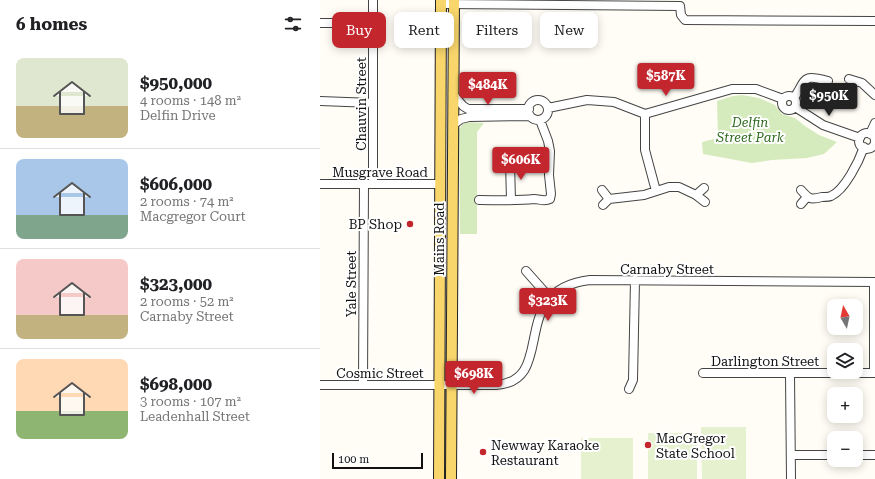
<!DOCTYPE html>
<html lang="en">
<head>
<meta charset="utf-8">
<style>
  :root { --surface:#fff; --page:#f6f6f6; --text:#202124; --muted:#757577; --line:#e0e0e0; --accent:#c4262e }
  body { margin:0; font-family:"Roboto Serif",serif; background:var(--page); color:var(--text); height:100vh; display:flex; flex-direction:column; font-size:15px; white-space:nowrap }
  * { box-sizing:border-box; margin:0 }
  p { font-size:13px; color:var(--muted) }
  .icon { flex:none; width:22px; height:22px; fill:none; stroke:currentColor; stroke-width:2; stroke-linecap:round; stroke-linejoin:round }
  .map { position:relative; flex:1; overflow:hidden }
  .drawer { display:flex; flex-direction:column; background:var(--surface); width:320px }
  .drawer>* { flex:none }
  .banner { position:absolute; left:12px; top:12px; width:380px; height:36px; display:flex; gap:8px }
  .needle { width:26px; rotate:351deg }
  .controls { position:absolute; left:507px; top:299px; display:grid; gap:8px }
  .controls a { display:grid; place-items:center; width:36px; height:36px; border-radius:8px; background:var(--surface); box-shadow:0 2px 10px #0003; font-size:20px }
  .scale { position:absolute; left:12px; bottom:10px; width:91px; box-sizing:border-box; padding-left:4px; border:2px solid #111; border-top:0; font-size:11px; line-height:14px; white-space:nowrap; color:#111; -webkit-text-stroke:3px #fff; paint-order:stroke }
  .price { position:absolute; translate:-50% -34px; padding:0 9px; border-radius:4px; background:var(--accent); color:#fff; font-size:13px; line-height:26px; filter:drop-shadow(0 1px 2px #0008) }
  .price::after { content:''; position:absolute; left:50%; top:24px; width:12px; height:9px; margin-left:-6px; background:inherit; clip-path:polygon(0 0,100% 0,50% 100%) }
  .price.active { background:#222; color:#fff }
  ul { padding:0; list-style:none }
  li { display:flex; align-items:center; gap:12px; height:100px; padding:0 16px }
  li+li { border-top:1px solid var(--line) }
  li span { display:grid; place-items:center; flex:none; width:112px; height:80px; border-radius:8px; color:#555 }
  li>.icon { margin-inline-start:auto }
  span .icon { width:48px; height:48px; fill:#fffc; stroke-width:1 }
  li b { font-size:17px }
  h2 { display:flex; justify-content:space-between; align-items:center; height:48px; padding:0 16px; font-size:17px }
  .tag { padding:0 14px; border-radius:8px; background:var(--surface); box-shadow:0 2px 10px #0003; font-size:14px; line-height:36px }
  .tag.active { background:var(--accent); color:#fff }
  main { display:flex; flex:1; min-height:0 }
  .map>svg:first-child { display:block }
  .green { fill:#d5ebbd }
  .pitch { fill:#e6f2cf }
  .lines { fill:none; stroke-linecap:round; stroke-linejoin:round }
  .minor-casing { stroke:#444; stroke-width:10 }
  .major-casing { stroke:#222; stroke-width:12 }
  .minor { stroke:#fff; stroke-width:8 }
  .major { stroke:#f9d66b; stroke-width:10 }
  .poi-dot { fill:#c4262e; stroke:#fff; stroke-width:1.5 }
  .labels { text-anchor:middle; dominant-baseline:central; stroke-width:4; stroke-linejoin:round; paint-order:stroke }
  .street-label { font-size:13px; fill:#111; stroke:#fff }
  .park-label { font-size:13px; font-style:italic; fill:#2f6b1f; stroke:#fff }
  .poi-label { font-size:13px; fill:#111; stroke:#fff; text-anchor:start }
</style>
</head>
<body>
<main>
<section class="drawer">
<h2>6 homes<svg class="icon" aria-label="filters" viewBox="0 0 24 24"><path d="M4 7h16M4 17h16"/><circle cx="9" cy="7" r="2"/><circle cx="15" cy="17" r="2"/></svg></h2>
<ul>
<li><span style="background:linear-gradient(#dfe7d0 60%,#c2b280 0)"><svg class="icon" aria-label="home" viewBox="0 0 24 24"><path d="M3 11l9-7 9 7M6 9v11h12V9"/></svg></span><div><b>$950,000</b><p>4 rooms · 148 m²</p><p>Delfin Drive</p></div></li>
<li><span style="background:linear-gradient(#a9c7e8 70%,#7fa58c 0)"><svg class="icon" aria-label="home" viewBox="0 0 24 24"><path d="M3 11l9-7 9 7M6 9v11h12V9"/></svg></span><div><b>$606,000</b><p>2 rooms · 74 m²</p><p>Macgregor Court</p></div></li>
<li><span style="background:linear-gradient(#f6c9c9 70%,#c2b280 0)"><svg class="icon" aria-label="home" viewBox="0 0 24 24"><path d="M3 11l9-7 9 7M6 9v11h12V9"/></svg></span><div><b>$323,000</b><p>2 rooms · 52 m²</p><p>Carnaby Street</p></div></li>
<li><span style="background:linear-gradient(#ffd9b3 65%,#8fb573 0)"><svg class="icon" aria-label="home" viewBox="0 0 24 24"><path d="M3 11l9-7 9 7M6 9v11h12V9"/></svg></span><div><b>$698,000</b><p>3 rooms · 107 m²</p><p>Leadenhall Street</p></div></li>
</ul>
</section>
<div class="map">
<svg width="555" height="479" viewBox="0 0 555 479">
  <rect width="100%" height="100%" fill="#fffdf5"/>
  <path class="green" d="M 422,95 L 439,98 L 455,105 L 462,114 L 475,118 L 485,126 L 499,135 L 517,142 L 504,154 L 487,158 L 452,160 L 432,163 L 383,154 L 382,142 L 398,138 L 397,101 L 413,96 Z
    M 147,122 L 164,123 L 157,132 L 157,234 L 140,234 L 139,129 L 143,124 Z"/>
  <path class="pitch" d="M 381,427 L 426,427 L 426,479 L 382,479 Z
    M 328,433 L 377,433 L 377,479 L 328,479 Z
    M 261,438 L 313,438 L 313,479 L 261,479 Z"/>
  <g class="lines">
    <g class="minor-casing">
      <path id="minor" d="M 121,4 L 360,6 L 361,15 L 365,20 L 555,21
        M 0,23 L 53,23
        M 529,79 L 542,83 L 555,95
        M 133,94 L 143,106 L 148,109 L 209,109
        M462 103a7 7 0 1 1 14 0a7 7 0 1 1-14 0Z
        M 474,98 C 487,78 482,74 508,81
        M208 110a10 10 0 1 1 20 0a10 10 0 1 1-20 0Z
        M 0,101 L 53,103
        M 475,107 L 503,125 L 540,138
        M 228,108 L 267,100 L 294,102 L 325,114 L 412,89 L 436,89 L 463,99
        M 325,114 L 325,150 L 336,191
        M 133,125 L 141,119 L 149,117 L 210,116
        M539 141a8 8 0 1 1 16 0a8 8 0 1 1-16 0Z
        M 550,134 L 555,123
        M 190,163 L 191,200
        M 0,184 L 120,184
        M 53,184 L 53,0
        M 282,190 L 289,199
        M 481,190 C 489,199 490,200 502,197 C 505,197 509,197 511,196 C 525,190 539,161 544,147
        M 376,195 L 384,188
        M 159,200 C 178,200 196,201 214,199 C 220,199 224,202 230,199 L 231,194 L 229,175 L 230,151 L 228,141 L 220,120
        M 481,204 L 487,197
        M 283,205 L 289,199 L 324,195 L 349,187 L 359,187 L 376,195 L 385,202
        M 206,271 L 230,298
        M 554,282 L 554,373
        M 383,373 L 555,373
        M 470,374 L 471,479
        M 0,385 L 176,385 C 239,381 185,290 270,280 L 555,282
        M 43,385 L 44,184
        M 309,389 L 313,380 L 315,280
        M 471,455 L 514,455
        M 536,455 L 555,455"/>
    </g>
    <g class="major-casing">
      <path id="major" d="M 119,479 L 121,0
        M 131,479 L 134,0"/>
    </g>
    <use href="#minor" class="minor"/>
    <use href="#major" class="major"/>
  </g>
  <g class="poi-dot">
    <circle cx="90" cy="224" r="4"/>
    <circle cx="328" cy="445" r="4"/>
    <circle cx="163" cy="452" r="4"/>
  </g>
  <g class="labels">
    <g class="street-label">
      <text transform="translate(41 104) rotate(-90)">Chauvin Street</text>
      <text x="60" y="172">Musgrave Road</text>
      <text transform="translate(119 239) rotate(-90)">Mains Road</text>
      <text x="347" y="269">Carnaby Street</text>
      <text transform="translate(31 284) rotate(-90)">Yale Street</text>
      <text x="445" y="361">Darlington Street</text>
      <text x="60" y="373">Cosmic Street</text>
    </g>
    <g class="park-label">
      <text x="430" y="122">Delfin<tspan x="430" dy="15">Street Park</tspan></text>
    </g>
    <g class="poi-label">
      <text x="82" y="224" text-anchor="end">BP Shop</text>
      <text x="336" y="438">MacGregor<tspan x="336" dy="15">State School</tspan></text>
      <text x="171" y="445">Newway Karaoke<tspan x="171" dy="15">Restaurant</tspan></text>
    </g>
  </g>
</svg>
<div class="controls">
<a><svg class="needle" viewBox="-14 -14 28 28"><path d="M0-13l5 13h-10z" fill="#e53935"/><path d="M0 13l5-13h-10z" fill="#757577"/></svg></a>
<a><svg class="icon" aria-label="layers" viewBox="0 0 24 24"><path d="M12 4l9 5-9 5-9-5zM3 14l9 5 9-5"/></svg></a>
<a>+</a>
<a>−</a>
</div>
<div class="scale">100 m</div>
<b class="price" style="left:346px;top:97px">$587K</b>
<b class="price" style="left:168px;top:106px">$484K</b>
<b class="price active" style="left:509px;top:117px">$950K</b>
<b class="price" style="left:201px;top:181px">$606K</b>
<b class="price" style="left:228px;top:322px">$323K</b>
<b class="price" style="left:154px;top:395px">$698K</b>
<div class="banner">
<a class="tag active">Buy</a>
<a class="tag">Rent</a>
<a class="tag">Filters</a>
<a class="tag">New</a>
</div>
</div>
</main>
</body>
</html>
